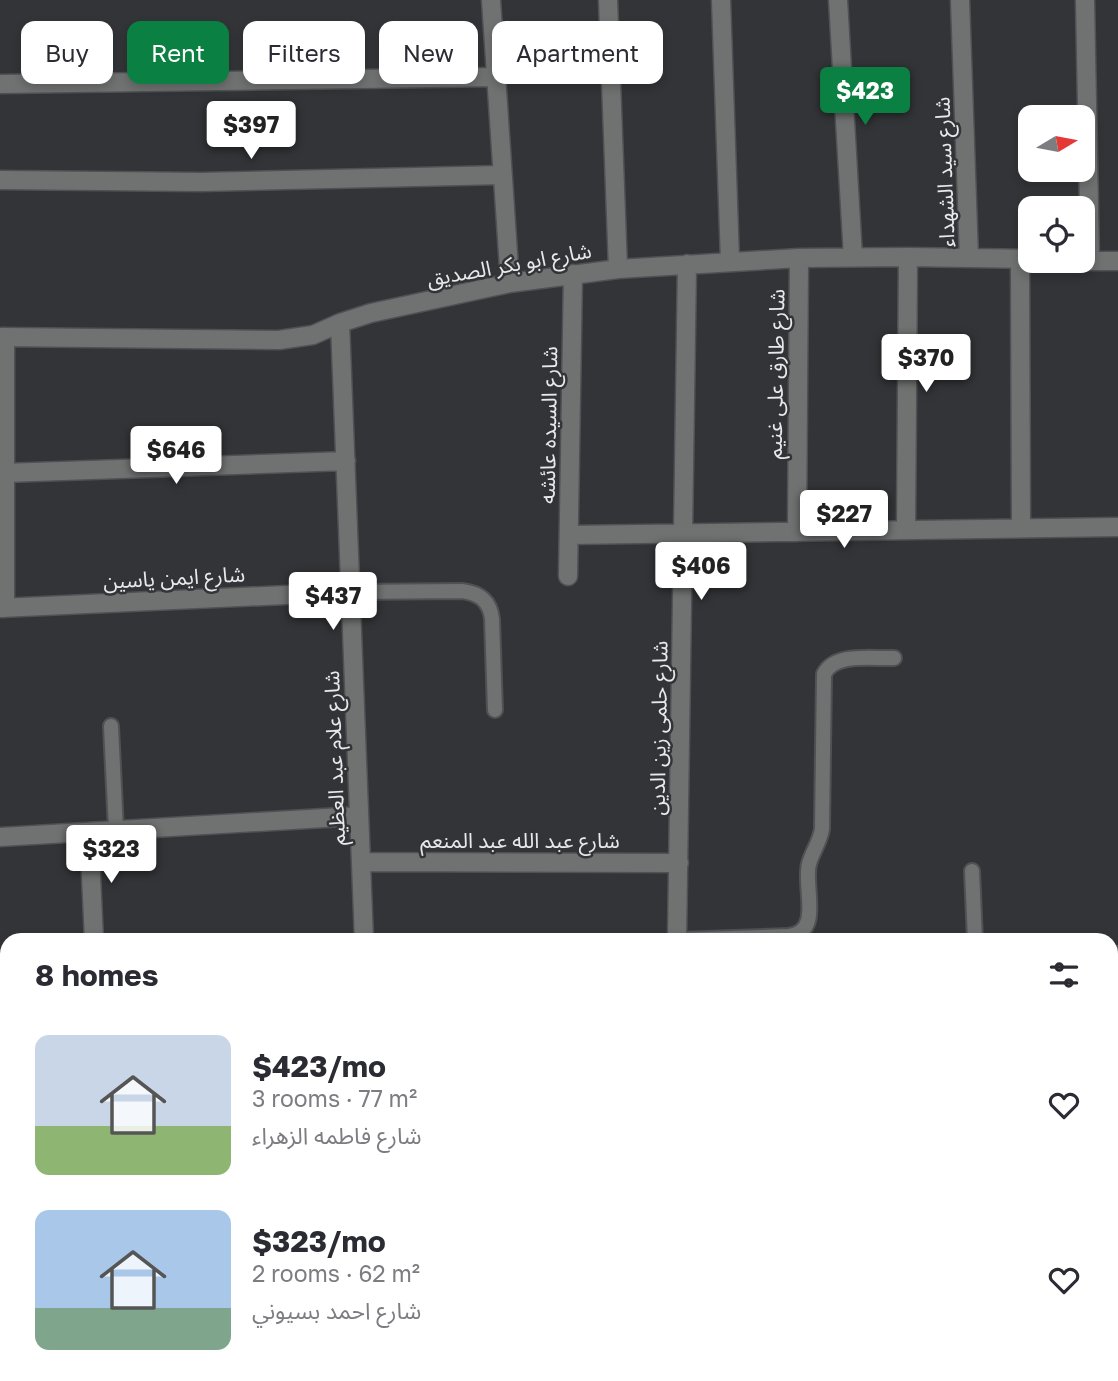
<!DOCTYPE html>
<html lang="en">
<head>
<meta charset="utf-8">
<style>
  :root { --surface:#fff; --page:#f7f7f7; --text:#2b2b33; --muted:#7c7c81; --accent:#0b8043 }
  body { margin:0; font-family:"Golos Text","Noto Sans Arabic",sans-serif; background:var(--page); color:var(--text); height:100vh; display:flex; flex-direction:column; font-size:26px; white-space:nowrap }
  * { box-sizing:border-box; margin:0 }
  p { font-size:23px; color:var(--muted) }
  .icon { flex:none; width:38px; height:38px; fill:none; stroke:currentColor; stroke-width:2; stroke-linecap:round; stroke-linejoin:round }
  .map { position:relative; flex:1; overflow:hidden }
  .details { position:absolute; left:0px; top:933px; width:1118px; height:450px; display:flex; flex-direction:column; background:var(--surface); border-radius:21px 21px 0 0; box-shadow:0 4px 10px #0003 }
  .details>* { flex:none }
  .banner { position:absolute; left:21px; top:21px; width:700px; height:63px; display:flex; gap:14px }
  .needle { width:46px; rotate:80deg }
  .controls { position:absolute; left:1018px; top:105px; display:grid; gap:14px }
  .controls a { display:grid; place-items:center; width:77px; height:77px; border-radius:14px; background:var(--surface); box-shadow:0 4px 10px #0003; font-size:35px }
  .price { position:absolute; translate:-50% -60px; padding:0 16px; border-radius:7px; background:#fff; color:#222; font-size:23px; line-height:46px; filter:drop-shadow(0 2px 4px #0008) }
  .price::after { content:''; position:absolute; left:50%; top:42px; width:21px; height:16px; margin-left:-10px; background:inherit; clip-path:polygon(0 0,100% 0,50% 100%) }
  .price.active { background:var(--accent); color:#fff }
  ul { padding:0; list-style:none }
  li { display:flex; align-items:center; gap:21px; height:175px; padding:0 35px }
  li span { display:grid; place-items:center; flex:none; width:196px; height:140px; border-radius:14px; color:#555 }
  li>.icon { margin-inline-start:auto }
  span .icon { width:84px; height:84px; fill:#fffc; stroke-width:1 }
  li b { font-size:30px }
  h2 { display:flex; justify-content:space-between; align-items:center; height:84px; padding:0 35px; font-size:30px }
  .pill { padding:0 24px; border-radius:14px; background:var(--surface); box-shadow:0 4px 10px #0003; font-size:24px; line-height:63px }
  .pill.active { background:var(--accent); color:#fff }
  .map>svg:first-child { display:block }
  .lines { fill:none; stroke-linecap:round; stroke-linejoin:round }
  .service-casing { stroke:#4f5154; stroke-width:18 }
  .minor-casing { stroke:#4f5154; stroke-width:21 }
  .tertiary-casing { stroke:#4f5154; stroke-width:21 }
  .service { stroke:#707272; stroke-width:14 }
  .minor { stroke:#707272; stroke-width:18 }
  .tertiary { stroke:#707272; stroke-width:18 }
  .labels { text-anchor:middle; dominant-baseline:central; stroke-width:5; stroke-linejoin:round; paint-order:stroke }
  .street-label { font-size:21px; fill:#e7e9eb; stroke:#323437 }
</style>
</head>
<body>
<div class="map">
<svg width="1118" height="1381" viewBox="0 0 1118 1381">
  <rect width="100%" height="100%" fill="#323437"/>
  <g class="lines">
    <g class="service-casing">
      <path id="service" d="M 351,592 L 462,591 C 479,593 490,601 492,619 L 495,710
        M 111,726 L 116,830
        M 972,871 L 975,940
        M 677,940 L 789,936 C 823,932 803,887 809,864 C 812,852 820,842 822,829 L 824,674 C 835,652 872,659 894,658
        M 1111,954 L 1118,954
        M 760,1376 L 761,1381
        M 857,1376 L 858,1381
        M 1000,1376 L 1000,1381"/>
    </g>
    <g class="minor-casing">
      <path id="minor" d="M 491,0 L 510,283
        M 608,0 L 618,269
        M 721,0 L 730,261
        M 838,0 L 853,257
        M 960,0 L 969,258
        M 1085,0 L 1090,261
        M 0,84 L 496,77
        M 0,180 L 201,182 L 502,175
        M 1020,259 L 1021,528
        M 1083,261 L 1118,261
        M 340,323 L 364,940
        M 0,337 L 279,340 L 313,335 L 340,323 L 371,313 L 510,283 L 618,269 L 799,258 L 908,257 L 1031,259
        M 5,337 L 5,608
        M 5,473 L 346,461
        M 906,530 L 908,257
        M 797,532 L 799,258
        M 569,535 L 1118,527
        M 568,576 L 573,274
        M 0,608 L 351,592
        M 89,832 L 94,940
        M 0,837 L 359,816
        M 361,862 L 679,863
        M 677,940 L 687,264
        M 0,1062 C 1,1079 0,1108 7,1122
        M 384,1376 L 384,1381
        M 704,1376 L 704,1381"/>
    </g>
    <g class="tertiary-casing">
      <path id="tertiary" d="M 0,1339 L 7,1341
        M 227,1376 L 262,1381"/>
    </g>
    <use href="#service" class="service"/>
    <use href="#minor" class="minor"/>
    <use href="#tertiary" class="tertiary"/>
  </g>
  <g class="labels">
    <g class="street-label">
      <text transform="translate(944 172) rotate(-92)">شارع سيد الشهداء</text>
      <text transform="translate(509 264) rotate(-10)">شارع ابو بكر الصديق</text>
      <text transform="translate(775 374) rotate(-89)">شارع طارق على غنيم</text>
      <text transform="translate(548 425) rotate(-89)">شارع السيده عائشه</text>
      <text transform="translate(174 577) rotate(-3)">شارع ايمن ياسين</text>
      <text transform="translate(658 728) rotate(-89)">شارع حلمى زين الدين</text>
      <text transform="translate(334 758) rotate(-92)">شارع علام عبد العظيم</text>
      <text x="520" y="840">شارع عبد الله عبد المنعم</text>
    </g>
  </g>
</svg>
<div class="controls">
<a><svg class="needle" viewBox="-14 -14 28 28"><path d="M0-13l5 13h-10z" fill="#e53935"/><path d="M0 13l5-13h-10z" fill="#7c7c81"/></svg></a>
<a><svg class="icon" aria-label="locate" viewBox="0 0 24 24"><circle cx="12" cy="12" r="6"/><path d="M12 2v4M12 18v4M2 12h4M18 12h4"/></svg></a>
</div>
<b class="price active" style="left:865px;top:127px">$423</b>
<b class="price" style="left:251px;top:161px">$397</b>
<b class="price" style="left:926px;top:394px">$370</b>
<b class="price" style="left:176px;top:486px">$646</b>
<b class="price" style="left:844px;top:550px">$227</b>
<b class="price" style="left:701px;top:602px">$406</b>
<b class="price" style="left:333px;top:632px">$437</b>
<b class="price" style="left:111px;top:885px">$323</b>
<div class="banner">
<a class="pill">Buy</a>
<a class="pill active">Rent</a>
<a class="pill">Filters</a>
<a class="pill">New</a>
<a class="pill">Apartment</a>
</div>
<section class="details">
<h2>8 homes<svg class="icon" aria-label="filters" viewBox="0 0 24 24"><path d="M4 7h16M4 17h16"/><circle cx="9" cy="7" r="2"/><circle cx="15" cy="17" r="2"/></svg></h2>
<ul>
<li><span style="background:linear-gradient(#c9d6e8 65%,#8fb573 0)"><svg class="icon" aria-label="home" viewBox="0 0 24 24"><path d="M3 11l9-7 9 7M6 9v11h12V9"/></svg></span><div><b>$423/mo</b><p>3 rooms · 77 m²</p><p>شارع فاطمه الزهراء</p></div><svg class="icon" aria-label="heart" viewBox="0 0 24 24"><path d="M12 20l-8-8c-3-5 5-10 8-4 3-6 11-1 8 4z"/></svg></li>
<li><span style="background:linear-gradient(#a9c7e8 70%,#7fa58c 0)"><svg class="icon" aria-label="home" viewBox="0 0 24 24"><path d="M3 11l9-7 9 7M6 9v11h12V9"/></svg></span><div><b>$323/mo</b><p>2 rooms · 62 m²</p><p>شارع احمد بسيوني</p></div><svg class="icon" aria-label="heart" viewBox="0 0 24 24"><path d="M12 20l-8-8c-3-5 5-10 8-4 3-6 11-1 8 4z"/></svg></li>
</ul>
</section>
</div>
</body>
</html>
